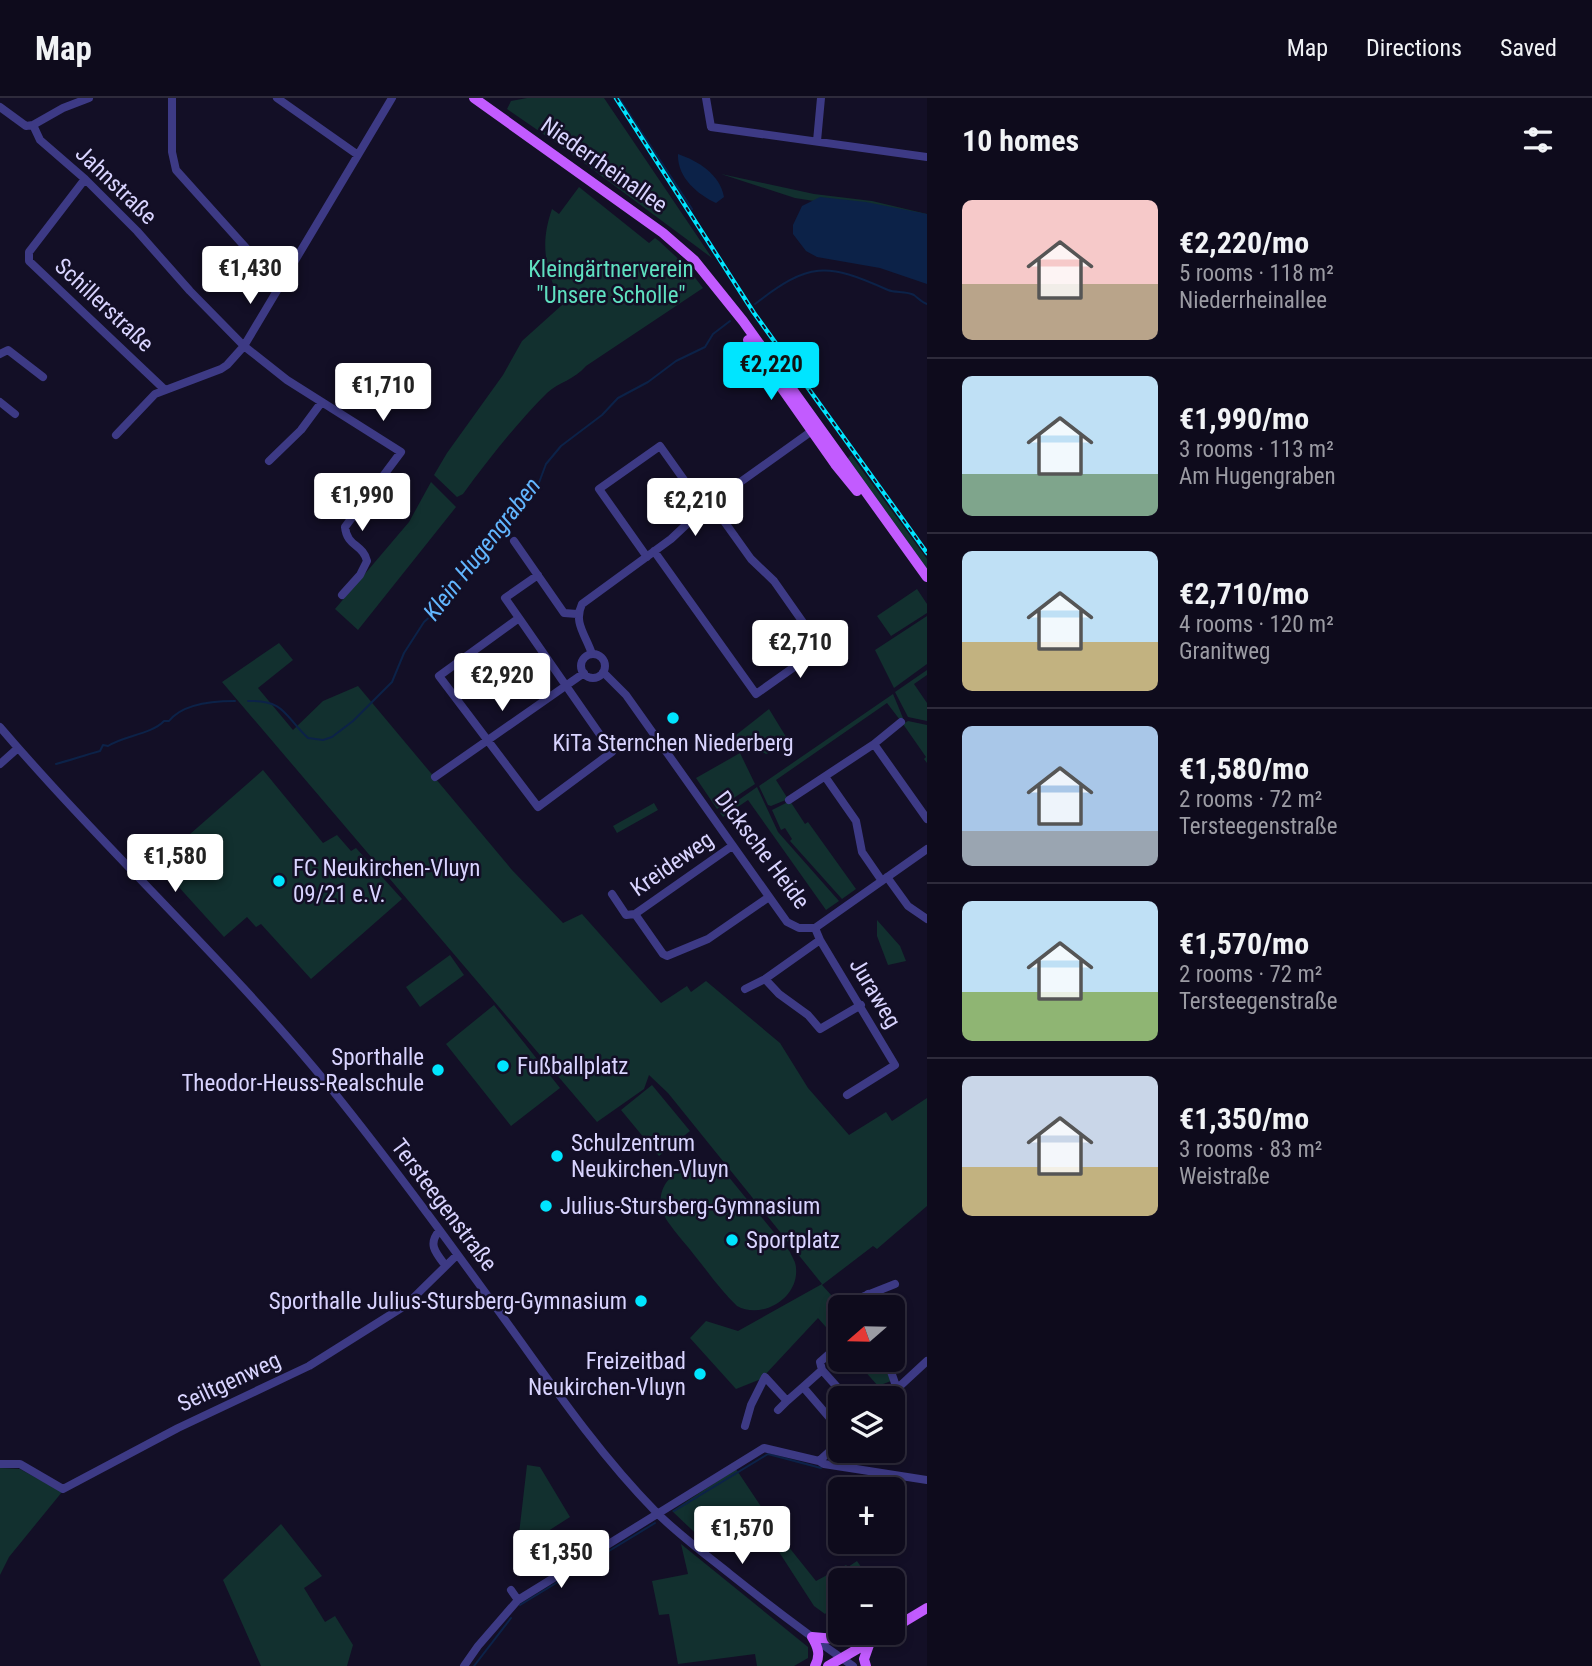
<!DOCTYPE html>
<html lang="en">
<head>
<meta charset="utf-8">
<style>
  :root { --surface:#0e0b1c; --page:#171425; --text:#f1f3f6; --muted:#9b9ba3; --line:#2e2b3b; --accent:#00e5ff }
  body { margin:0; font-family:"Roboto Condensed",sans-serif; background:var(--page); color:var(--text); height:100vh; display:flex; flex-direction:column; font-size:26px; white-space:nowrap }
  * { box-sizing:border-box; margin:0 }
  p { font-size:23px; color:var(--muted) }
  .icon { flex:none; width:38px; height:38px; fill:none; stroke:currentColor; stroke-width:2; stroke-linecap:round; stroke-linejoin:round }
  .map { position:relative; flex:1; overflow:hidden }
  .panel { display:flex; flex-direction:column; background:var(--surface); width:665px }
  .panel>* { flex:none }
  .needle { width:46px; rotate:250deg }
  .buttons { position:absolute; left:828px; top:1197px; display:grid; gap:14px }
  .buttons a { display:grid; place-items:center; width:77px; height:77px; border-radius:10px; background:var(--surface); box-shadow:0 4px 10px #0003,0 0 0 2px var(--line); font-size:35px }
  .price { position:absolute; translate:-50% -60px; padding:0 16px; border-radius:7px; background:#fff; color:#222; font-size:23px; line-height:46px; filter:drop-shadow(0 2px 4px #0008) }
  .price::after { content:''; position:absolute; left:50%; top:42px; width:21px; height:16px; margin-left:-10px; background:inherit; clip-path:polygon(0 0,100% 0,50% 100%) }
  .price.current { background:var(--accent); color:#111 }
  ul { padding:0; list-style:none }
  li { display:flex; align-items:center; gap:21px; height:175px; padding:0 35px }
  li+li { border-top:2px solid var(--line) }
  li span { display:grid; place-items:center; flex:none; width:196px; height:140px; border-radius:10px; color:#555 }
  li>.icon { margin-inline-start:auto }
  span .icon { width:84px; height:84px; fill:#fffc; stroke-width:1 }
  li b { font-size:30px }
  h2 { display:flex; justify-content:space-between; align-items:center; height:84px; padding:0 35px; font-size:30px }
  header { display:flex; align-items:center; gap:42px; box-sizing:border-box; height:98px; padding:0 35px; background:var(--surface); border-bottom:2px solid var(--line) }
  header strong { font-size:33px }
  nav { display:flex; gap:38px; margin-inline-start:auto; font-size:24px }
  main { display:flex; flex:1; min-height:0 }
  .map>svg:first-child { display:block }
  .green { fill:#12302f }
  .water { fill:#0c2248 }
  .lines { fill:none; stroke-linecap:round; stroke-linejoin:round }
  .stream { stroke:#0c2248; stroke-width:2 }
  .minor { stroke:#3d3a85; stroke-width:8 }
  .major { stroke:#c25bff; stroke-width:10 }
  .rail-casing { stroke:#00e5ff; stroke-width:4.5 }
  .rail { stroke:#130f26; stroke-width:2; stroke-dasharray:5; stroke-linecap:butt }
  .poi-dot { fill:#00e5ff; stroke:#130f26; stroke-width:2.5 }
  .labels { text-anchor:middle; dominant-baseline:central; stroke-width:5; stroke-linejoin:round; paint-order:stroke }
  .street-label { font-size:23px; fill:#d9d4ff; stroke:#130f26 }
  .park-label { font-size:23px; fill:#5fe0c0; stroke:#130f26 }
  .poi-label { font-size:23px; fill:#d9d4ff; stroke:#130f26; text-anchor:start }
  .water-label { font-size:24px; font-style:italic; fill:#62b6ff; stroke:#130f26 }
</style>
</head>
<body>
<header>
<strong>Map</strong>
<nav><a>Map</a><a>Directions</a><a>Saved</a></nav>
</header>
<main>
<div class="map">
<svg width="927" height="1568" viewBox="0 0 927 1568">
  <rect width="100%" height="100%" fill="#130f26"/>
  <path class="green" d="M 527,0 L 604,0 L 712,160 L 565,51 L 507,11 L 511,3 Z
    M 721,76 L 814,96 L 872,103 L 927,116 L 927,121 L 795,100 Z
    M 579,89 L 649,145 L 655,140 L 659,143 L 686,168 L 703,190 L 586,268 C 574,282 559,284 547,295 C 516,326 488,362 463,396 L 457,399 L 434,377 L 447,355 L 503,277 L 522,243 L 562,207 C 546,173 539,148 552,111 L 559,116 Z
    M 851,357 L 927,461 L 927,475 L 846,362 Z
    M 431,384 L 456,409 L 358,532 L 335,511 L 409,424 Z
    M 917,491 L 927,506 L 927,515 L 891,538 L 877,518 Z
    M 927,518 L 927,566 L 894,590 L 875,552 Z
    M 279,545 L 293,562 L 258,590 L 293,632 L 323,603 L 358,588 L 512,772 L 563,825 L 582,816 L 661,905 L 687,888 L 691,894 L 706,883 L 780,945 L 808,990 L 849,1037 L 886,1014 L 892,1023 L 927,1000 L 927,1108 L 877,1151 L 873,1148 L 822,1187 L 842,1209 L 840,1209 L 840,1245 L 818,1220 L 761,1281 L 736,1291 L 690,1240 L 706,1223 L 738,1233 L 822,1186 L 668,995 L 649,977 L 644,991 L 597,1024 L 222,584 Z
    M 927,572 L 927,577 L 914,586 L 927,605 L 927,623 L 908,619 L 895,594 Z
    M 893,596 L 903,620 L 900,622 L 887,605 L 776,682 L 788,701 L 771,708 L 768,707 L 759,688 Z
    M 769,611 L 791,647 L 766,656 L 746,645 L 725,652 L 722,648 Z
    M 908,623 L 927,627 L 927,665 L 924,661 L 926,659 L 903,626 Z
    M 740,655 L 755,686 L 717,711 L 696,680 Z
    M 263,672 L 323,745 L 337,737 L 351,753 L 356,750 L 402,801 L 311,881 L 261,826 L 256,829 L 247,819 L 224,839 L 157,765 Z
    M 757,689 L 778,734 L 839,803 L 826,812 L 748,702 L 723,719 L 720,715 Z
    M 790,703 L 805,726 L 808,724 L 856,791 L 842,801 L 790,743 L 792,741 L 785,730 L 781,732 L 772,712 Z
    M 654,705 L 658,712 L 617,735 L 613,728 Z
    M 877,822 L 900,848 L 906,863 L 888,867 L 877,838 Z
    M 450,857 L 464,877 L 420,909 L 406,889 Z
    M 494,907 L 560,990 L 511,1028 L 446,946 Z
    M 652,987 L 690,1033 L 659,1058 L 621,1012 Z
    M 698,1064 L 719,1067 L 790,1154 C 792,1159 796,1164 796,1170 C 799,1200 762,1222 737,1208 C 721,1193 709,1175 695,1158 C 687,1147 676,1136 668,1124 C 649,1095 670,1072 698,1064 Z
    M 855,1262 L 884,1262 L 891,1283 L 878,1288 Z
    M 527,1367 L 540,1369 L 570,1419 L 517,1453 Z
    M 0,1370 L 20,1371 L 62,1394 L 9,1459 L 0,1477 Z
    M 736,1371 L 784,1443 L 816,1483 L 846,1467 L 848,1469 L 857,1463 L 870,1482 L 840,1482 L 840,1502 L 825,1516 L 814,1508 L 757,1420 L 710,1449 L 672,1413 Z
    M 281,1426 L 322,1478 L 304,1490 L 325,1524 L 335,1518 L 353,1547 L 347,1568 L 261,1568 L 223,1482 Z
    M 681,1446 L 808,1549 L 808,1560 L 794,1568 L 757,1568 L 755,1556 L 678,1566 L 669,1516 L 659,1517 L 652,1483 L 688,1476 Z"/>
  <path class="water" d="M 678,56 C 698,63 720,76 724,99 L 716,105 C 697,96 677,79 678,56 Z
    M 820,99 L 866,104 L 927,116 L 927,186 L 880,170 L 817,159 L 806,153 L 793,136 L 793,127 L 802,108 Z"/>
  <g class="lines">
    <path class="stream" d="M 619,0 L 692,111
      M 755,206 C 809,164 826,164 888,192 C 895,195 906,193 914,197 C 918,200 921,204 927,206
      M 248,603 C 286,602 284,618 308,640 L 323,642 L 332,639 L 353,623 L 392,584 L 404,555 L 424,524 L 433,516 L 449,492 L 462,480 L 504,421 L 509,419 L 518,404 L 537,390 L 546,366 L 561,348 L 602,317 L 618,300 L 648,284 L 676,263 L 705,249 L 713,236 L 730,223
      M 56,666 C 71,662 85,657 100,653 L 103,647 L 108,648 C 123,638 152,636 164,623 L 169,623 C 183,605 214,603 235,603
      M 674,1413 L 768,1356 L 821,1370
      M 520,1507 L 655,1425
      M 474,1568 L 511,1520"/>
    <path class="minor" d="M 172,0 L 172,54 L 176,72 L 264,170 L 282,182
      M 277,0 L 358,57
      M 706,0 L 711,29 L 927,59
      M 0,9 L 26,28 L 33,27 L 63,10 L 89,0
      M 33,27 L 40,42 L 85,81 L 137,133 L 190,193 L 244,248 L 287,282 L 401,354 L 345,429 C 347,449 363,446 367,463 L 360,477 L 342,497
      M 817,43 L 821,0
      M 85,81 L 29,154 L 29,163 L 164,291
      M 0,256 L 8,252 L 43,279
      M 0,304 L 15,316
      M 116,337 L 155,296 L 221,271 L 227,267 L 244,248 L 392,0
      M 269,363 L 301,332 L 321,305
      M 514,443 L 564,515 L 577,516
      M 654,453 L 756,596 L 821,550 L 774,483 L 751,461 L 711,405
      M 647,459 L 599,391 L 660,348 L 704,410
      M 519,520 L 612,654 L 538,709 L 439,578 Z
      M 519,520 L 505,500 L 538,477
      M 592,556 C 586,537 573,525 582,506 L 671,441 L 704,410 L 816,330
      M581 568a12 12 0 1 1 24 0a12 12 0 1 1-24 0Z
      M 603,574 L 626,597 L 787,824 L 799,830 L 815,830 L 927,751
      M 0,629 C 106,753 226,862 329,988 C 396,1071 459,1158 521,1244 C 563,1303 605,1362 656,1414 C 679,1437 705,1456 730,1476 C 770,1508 811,1539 853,1568
      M 874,646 L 901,624
      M 0,666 L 18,650
      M 435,679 L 584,575
      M 826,680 L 856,723 L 862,754 L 882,783
      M 789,702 L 874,646 L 927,721
      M 887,779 L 908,808 L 927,821
      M 612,796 L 626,817 L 635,816 L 732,748
      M 635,816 L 663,856 L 667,858 L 708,841 L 769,799
      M 815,830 L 820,842 L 895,967 L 847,997
      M 765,881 L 779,896 L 808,917 L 820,931 L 861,907
      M 745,891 L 765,881 L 820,842
      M 439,1133 C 428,1146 435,1154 445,1167
      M 868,1196 L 873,1209
      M 842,1207 L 895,1186
      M 887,1262 L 897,1291
      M 822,1272 L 820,1264 L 837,1249
      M 803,1289 L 822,1272 L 837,1289
      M 887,1300 L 927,1263
      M 778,1312 L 787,1303
      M 745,1328 L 751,1307 L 765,1279 L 787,1303 L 803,1289 L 840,1332
      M 819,1363 L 840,1344
      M 0,1366 L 20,1366 L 63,1391 L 178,1330 L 309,1268 L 406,1207 L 457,1157
      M 511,1492 L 518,1502
      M 464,1568 L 478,1548 L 518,1502 L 764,1350 L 819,1363 L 824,1366 L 927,1382"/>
    <path class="major" d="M 474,0 L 663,135 L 694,162 L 743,223 L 927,479
      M 748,242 L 835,366 L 857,393
      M 892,1531 L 927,1510
      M 812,1539 L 870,1544
      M 812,1539 C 818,1549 821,1557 815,1568
      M 828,1568 L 885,1535
      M 866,1568 L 864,1561 L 870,1544"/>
    <g class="rail-casing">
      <path id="rail" d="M 616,0 L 754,215 L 927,455"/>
    </g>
    <use href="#rail" class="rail"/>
  </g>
  <g class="poi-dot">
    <circle cx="673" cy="620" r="7"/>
    <circle cx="279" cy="783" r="7"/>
    <circle cx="503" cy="968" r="7"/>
    <circle cx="438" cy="972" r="7"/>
    <circle cx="557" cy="1058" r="7"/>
    <circle cx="546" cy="1108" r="7"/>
    <circle cx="732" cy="1142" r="7"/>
    <circle cx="641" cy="1203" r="7"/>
    <circle cx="700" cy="1276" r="7"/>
  </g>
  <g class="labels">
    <g class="street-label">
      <text transform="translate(604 67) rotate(35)">Niederrheinallee</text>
      <text transform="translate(116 87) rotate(44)">Jahnstraße</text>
      <text transform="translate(104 207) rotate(43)">Schillerstraße</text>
      <text transform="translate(762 752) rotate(53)">Dicksche Heide</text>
      <text transform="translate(672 766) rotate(-35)">Kreideweg</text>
      <text transform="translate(875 895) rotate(59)">Juraweg</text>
      <text transform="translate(444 1107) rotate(53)">Tersteegenstraße</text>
      <text transform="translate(229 1284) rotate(-25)">Seiltgenweg</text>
    </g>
    <g class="park-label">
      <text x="611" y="171">Kleingärtnerverein<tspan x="611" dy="26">"Unsere Scholle"</tspan></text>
    </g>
    <g class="poi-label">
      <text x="673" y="645" text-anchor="middle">KiTa Sternchen Niederberg</text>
      <text x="293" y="770">FC Neukirchen-Vluyn<tspan x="293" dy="26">09/21 e.V.</tspan></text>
      <text x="424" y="959" text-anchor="end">Sporthalle<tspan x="424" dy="26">Theodor-Heuss-Realschule</tspan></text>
      <text x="517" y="968">Fußballplatz</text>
      <text x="571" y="1045">Schulzentrum<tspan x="571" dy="26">Neukirchen-Vluyn</tspan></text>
      <text x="560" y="1108">Julius-Stursberg-Gymnasium</text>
      <text x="746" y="1142">Sportplatz</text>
      <text x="627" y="1203" text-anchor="end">Sporthalle Julius-Stursberg-Gymnasium</text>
      <text x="686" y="1263" text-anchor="end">Freizeitbad<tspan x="686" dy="26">Neukirchen-Vluyn</tspan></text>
    </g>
    <g class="water-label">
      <text transform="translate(482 451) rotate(-52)">Klein Hugengraben</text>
    </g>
  </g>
</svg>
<div class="buttons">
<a><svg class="needle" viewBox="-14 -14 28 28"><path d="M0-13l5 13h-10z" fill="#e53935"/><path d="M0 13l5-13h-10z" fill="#9b9ba3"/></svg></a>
<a><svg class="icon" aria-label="layers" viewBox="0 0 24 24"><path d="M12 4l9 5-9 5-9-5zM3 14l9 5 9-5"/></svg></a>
<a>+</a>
<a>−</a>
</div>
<b class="price" style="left:250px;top:208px">€1,430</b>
<b class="price current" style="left:771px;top:304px">€2,220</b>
<b class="price" style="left:383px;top:325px">€1,710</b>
<b class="price" style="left:362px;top:435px">€1,990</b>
<b class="price" style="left:695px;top:440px">€2,210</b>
<b class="price" style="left:800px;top:582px">€2,710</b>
<b class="price" style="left:502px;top:615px">€2,920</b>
<b class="price" style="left:175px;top:796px">€1,580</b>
<b class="price" style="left:742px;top:1468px">€1,570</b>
<b class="price" style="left:561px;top:1492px">€1,350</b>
</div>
<section class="panel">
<h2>10 homes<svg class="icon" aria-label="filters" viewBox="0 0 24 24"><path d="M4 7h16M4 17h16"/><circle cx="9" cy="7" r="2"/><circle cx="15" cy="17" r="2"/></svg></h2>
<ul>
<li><span style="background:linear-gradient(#f6c9c9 60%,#b9a48a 0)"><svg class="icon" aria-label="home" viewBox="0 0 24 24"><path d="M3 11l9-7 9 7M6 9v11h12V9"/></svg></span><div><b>€2,220/mo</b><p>5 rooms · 118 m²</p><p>Niederrheinallee</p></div></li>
<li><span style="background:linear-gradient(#bfe0f5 70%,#7fa58c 0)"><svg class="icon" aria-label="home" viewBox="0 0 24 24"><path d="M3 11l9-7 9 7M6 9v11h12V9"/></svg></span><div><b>€1,990/mo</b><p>3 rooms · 113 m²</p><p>Am Hugengraben</p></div></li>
<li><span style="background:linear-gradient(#bfe0f5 65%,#c2b280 0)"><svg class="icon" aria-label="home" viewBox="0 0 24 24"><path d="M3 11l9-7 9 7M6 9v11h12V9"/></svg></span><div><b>€2,710/mo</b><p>4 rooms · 120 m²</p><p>Granitweg</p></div></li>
<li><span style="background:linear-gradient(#a9c7e8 75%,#9aa5b1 0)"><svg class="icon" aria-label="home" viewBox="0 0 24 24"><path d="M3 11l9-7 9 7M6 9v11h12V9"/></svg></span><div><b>€1,580/mo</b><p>2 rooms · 72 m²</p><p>Tersteegenstraße</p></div></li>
<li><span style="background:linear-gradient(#bfe0f5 65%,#8fb573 0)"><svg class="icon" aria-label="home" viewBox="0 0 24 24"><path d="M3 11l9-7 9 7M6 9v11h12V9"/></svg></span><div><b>€1,570/mo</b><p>2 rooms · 72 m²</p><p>Tersteegenstraße</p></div></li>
<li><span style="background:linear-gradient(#c9d6e8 65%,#c2b280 0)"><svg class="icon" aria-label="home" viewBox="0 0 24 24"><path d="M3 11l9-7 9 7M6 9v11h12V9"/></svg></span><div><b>€1,350/mo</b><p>3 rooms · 83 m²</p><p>Weistraße</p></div></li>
</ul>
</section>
</main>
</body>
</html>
